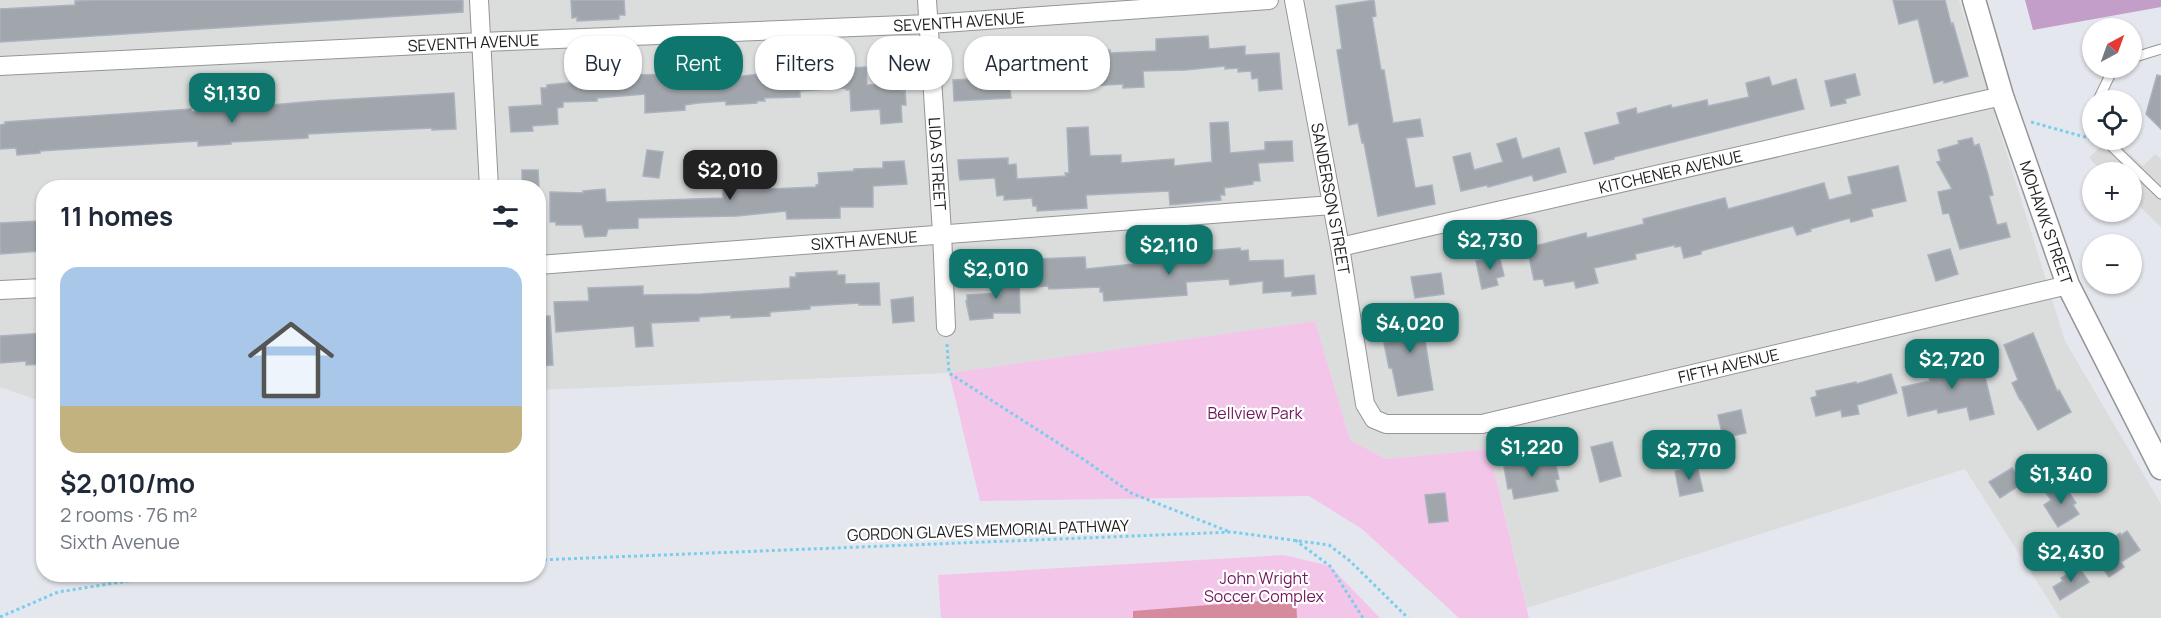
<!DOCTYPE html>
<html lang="en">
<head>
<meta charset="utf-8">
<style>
  :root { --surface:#fff; --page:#f2f2f3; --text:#1f2937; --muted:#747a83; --accent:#0f766e }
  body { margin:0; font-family:Manrope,sans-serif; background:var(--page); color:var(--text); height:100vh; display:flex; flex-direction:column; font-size:22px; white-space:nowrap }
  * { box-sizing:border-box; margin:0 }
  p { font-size:20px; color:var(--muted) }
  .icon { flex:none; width:33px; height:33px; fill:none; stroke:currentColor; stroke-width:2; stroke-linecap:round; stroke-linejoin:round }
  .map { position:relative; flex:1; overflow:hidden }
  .drawer { position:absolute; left:36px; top:180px; width:510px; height:402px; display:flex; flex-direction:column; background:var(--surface); border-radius:24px; box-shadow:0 2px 4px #0004 }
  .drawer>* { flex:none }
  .guide { position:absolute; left:564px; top:36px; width:570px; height:54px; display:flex; gap:12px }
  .needle { width:39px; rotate:41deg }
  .buttons { position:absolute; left:2082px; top:18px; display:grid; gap:12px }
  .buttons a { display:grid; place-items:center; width:60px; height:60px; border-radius:50%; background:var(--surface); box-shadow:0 2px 4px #0004; font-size:30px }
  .price { position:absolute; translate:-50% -51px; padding:0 14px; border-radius:12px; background:var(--accent); color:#fff; font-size:20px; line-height:39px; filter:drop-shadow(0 2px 3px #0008) }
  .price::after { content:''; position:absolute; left:50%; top:36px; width:18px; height:14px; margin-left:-9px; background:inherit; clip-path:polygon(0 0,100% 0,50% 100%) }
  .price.active { background:#222; color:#fff }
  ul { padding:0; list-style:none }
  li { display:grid; align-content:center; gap:12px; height:318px; padding:0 24px }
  li span { display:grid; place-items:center; height:186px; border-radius:18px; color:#555 }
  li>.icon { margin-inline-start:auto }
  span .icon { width:108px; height:108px; fill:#fffc; stroke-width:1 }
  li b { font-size:26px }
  h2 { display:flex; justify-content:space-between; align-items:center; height:72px; padding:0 24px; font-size:26px }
  .pill { padding:0 21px; border-radius:24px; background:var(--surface); box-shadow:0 2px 4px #0004; font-size:21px; line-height:54px }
  .pill.active { background:var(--accent); color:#fff }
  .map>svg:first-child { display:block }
  .residential { fill:#dbdcdc }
  .forest { fill:#c39ec9 }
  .park { fill:#f3c6e9 }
  .pitch { fill:#d58b9d }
  .parking { fill:#dadada }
  .building { fill:#a1a6ac; stroke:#a9b2be; stroke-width:1.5 }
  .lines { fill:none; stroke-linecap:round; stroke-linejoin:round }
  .service-casing { stroke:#959595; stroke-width:11 }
  .minor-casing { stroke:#959595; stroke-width:20 }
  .tertiary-casing { stroke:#959595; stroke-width:25 }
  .path { stroke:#79ceeb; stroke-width:3; stroke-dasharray:3 3; stroke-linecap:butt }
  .service { stroke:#fff; stroke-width:9 }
  .minor { stroke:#fff; stroke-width:18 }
  .tertiary { stroke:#fff; stroke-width:22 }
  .labels { text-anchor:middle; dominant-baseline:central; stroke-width:4.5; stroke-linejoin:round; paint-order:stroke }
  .street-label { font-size:16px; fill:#1e1e1e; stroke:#fff }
  .park-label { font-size:16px; fill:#71175c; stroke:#fff }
</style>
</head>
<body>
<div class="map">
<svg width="2161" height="618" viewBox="0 0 2161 618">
  <rect width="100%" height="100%" fill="#e5e7ee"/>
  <path class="residential" d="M 0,0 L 1959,0 L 2065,341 L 2161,504 L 2161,618 L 2060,618 L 1965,469 L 1527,608 L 1489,449 L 1386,459 L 1350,440 L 1315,321 L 949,373 L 539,390 L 538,188 L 44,188 L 43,402 L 0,387 Z"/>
  <path class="forest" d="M 2025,0 L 2161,0 L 2161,7 L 2033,30 Z"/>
  <path class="park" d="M 1315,321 L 1350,440 L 1386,459 L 1489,449 L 1529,618 L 1459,618 L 1362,529 L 1309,496 L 980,501 L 949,373 Z
    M 1284,555 L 1330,566 L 1380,618 L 941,618 L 938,575 Z"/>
  <path class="pitch" d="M 1296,598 L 1297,618 L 1133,618 L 1133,611 Z"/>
  <path class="parking" d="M 2107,140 L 2115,140 L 2143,166 L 2155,154 L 2161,159 L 2161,227 L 2132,199 L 2132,172 L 2104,172 L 2089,158 Z"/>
  <path class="building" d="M 97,0 L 463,0 L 463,12 L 0,42 L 0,9 L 75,5 L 75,1 Z
    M 571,0 L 624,0 L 625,15 L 619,15 L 619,19 L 577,21 L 577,17 L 572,18 Z
    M 1374,0 L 1376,16 L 1372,17 L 1381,70 L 1384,70 L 1393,123 L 1420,119 L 1423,136 L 1406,138 L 1415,188 L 1432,185 L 1435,204 L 1378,216 L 1364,143 L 1362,143 L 1358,123 L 1349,125 L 1337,50 L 1342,49 L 1336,6 Z
    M 1893,0 L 1945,0 L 1951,24 L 1953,23 L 1968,76 L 1944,83 L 1944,80 L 1934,83 L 1918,19 L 1899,24 Z
    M 1208,36 L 1209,49 L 1245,46 L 1245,55 L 1279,53 L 1282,89 L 1259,91 L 1258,78 L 1252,79 L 1251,71 L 1238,72 L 1238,68 L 1225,69 L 1225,66 L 1185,70 L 1143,71 L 1144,87 L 1123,88 L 1123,84 L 1091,86 L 1090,72 L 1043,76 L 1043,79 L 1009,80 L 1011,98 L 954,101 L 953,80 L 986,78 L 985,62 L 988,62 L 988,57 L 1021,55 L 1021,47 L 1074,44 L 1074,53 L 1110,50 L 1110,53 L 1156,51 L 1156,39 Z
    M 830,57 L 831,69 L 866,67 L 867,85 L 900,83 L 901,91 L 905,90 L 906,105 L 901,105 L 902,122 L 881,124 L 880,109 L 851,111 L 850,90 L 846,90 L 846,88 L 800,91 L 800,97 L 764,98 L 765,101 L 757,101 L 757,103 L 726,105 L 726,101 L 698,103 L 685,105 L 685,110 L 645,113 L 645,94 L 597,98 L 597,101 L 563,102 L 563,107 L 557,108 L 558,124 L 532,126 L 533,131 L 511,132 L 509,107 L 542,105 L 541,88 L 547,88 L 547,85 L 576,82 L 576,74 L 628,71 L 629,75 L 690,74 L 691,79 L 743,76 L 777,72 L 776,60 Z
    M 1855,74 L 1860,95 L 1845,99 L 1846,103 L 1831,106 L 1825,81 Z
    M 2157,75 L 2161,76 L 2161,129 L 2146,114 Z
    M 1769,77 L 1772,86 L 1796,79 L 1804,109 L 1614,157 L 1614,159 L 1594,164 L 1585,133 L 1620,124 L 1617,113 L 1636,108 L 1637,114 L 1671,105 L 1672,108 L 1707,100 L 1708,106 L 1749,97 L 1746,83 Z
    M 454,93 L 456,129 L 432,130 L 432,128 L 346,132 L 308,134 L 308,138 L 231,142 L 231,144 L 198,146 L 198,141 L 40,151 L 40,153 L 17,155 L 16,148 L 0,149 L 0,125 L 5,124 L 5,122 L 191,109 L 191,112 L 316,101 Z
    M 1228,122 L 1230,153 L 1265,150 L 1265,142 L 1292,141 L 1293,161 L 1258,163 L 1260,181 L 1253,181 L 1253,184 L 1224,188 L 1225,195 L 1220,195 L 1221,200 L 1170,205 L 1169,191 L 1086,195 L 1087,208 L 1037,211 L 1037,206 L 1033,206 L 1032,198 L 1004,200 L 1004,195 L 997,196 L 995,178 L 960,180 L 959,175 L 958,160 L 1008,158 L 1008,165 L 1016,164 L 1017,179 L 1066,176 L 1065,173 L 1069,173 L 1067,128 L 1088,127 L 1090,156 L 1121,155 L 1121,163 L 1174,159 L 1174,166 L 1212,162 L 1210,123 Z
    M 1516,138 L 1522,159 L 1559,148 L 1566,172 L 1534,181 L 1532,175 L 1488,187 L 1487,185 L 1461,191 L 1453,157 L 1470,153 L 1474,170 L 1503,162 L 1497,144 Z
    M 1972,138 L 1974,146 L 1979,144 L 1988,175 L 1993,195 L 1989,196 L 1997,225 L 2006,223 L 2010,237 L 1960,249 L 1949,213 L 1943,214 L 1938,192 L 1952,189 L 1937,162 L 1941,161 L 1938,150 L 1959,144 L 1958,141 Z
    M 647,150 L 663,152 L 659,178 L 643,176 Z
    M 904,161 L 907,184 L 873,186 L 873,207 L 840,207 L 840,218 L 787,219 L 786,211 L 737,216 L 638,218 L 638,228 L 608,229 L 606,236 L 585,237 L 582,225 L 556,225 L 556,222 L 550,222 L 550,192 L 584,193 L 583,191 L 605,189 L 606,202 L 723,198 L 723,180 L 763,179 L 763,188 L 770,187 L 770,189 L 816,187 L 816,185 L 819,184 L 818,173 L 854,171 L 854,169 L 883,168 L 883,162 Z
    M 1898,166 L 1906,201 L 1871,209 L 1873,216 L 1851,222 L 1850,218 L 1810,229 L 1811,231 L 1797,235 L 1793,226 L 1701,251 L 1701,254 L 1684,258 L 1681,246 L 1675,247 L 1675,245 L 1635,254 L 1636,259 L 1594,268 L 1598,283 L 1576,288 L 1574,281 L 1545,286 L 1543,279 L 1534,280 L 1527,248 L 1586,233 L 1587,238 L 1644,224 L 1643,219 L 1725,198 L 1728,209 L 1824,183 L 1829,200 L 1852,194 L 1848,177 Z
    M 522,170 L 538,170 L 539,188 L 522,188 Z
    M 38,221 L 40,251 L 0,254 L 0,223 Z
    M 1240,248 L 1241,251 L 1248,250 L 1249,261 L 1283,260 L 1284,278 L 1314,275 L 1316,294 L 1292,296 L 1292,291 L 1263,293 L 1263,281 L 1230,285 L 1229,279 L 1186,282 L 1187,295 L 1104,301 L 1103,292 L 1100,292 L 1100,287 L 1049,289 L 1048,286 L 1034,287 L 1033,263 L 1036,263 L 1036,259 L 1085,257 L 1086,269 L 1134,264 L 1195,261 L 1194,252 Z
    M 1950,249 L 1958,274 L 1936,281 L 1928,255 Z
    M 1499,255 L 1504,276 L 1496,278 L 1498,285 L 1482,289 L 1476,261 Z
    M 837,271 L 837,275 L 845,275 L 845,284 L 879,283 L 880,305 L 859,305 L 859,303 L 810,306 L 810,309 L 770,312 L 770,316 L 731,318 L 731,315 L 699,317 L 699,321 L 651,323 L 653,346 L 636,347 L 634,326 L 556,332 L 554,302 L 589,301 L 588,288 L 643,286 L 643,295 L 702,294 L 790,288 L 790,277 L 796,277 L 796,273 Z
    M 1441,273 L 1444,294 L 1415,298 L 1411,277 Z
    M 1019,276 L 1020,313 L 993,313 L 993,318 L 970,320 L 966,301 L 967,301 L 967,295 L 1000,293 L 999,277 Z
    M 913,297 L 914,321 L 893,323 L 891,300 Z
    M 1423,307 L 1426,327 L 1423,328 L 1433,390 L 1398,396 L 1392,368 L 1389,368 L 1384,343 L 1398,340 L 1393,313 Z
    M 538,316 L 550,316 L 553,365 L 538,366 Z
    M 44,333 L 44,364 L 26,365 L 26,361 L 0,363 L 0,336 Z
    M 2033,333 L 2057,391 L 2059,390 L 2071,412 L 2038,430 L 2021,400 L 2020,400 L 2012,383 L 2018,380 L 2004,345 Z
    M 1980,356 L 1994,414 L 1970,420 L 1967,407 L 1938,413 L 1937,409 L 1908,416 L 1902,387 L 1930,381 L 1927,368 Z
    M 1891,374 L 1897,393 L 1857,405 L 1859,414 L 1842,417 L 1841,410 L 1816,416 L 1811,398 L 1817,396 L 1816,391 L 1856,382 L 1856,384 Z
    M 1741,410 L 1746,433 L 1723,438 L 1718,415 Z
    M 1612,442 L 1621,476 L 1600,482 L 1591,447 Z
    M 1554,457 L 1559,479 L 1555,480 L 1558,491 L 1514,499 L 1512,488 L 1508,489 L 1504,467 Z
    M 1697,466 L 1703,491 L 1680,496 L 1675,471 Z
    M 2012,468 L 2023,483 L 2000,498 L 1989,482 Z
    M 2057,483 L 2061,489 L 2065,486 L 2076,503 L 2073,505 L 2079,514 L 2058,527 L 2044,505 L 2051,500 L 2045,491 Z
    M 1445,493 L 1448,521 L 1429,523 L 1425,495 Z
    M 2127,531 L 2140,550 L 2121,562 L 2124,567 L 2109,577 L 2101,566 L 2110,560 L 2100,546 L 2120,533 L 2121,535 Z
    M 2079,567 L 2089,582 L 2060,600 L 2053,587 L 2063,581 L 2061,578 Z"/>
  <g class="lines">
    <g class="service-casing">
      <path id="service" d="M 2132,58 L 2161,49
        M 2098,100 L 2113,69 L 2115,68
        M 2105,140 L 2161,194"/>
    </g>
    <g class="minor-casing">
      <g id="minor">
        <path d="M 479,0 L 489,188"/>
        <path id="s1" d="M 927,0 L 942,233 L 946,327"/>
        <path id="s2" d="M 1294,0 L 1340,247 L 1365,404 L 1374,419 L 1386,424 L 1482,424 L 2068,285"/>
        <path id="s3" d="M 0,66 L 482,42 L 929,24 L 1269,0"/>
        <path id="s4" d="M 1340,247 L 2002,96"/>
        <path id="s5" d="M 538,265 L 1332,205"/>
        <path d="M 0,290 L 44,288"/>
      </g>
    </g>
    <g class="tertiary-casing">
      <g id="tertiary">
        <path id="s6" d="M 1974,0 L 2002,96 L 2068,285 L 2161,468"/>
      </g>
    </g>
    <path class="path" d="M 2031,122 L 2092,139
      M 947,344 L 949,373 L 1086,461 L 1131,493 L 1230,532
      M 1295,540 L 1330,566 L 1363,618
      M 538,560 L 1232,532 L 1329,545 L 1350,561 L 1408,618
      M 0,617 L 58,592 L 172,574"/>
    <use href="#service" class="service"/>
    <use href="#minor" class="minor"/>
    <use href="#tertiary" class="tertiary"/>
  </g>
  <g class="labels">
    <g class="street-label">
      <text stroke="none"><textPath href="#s3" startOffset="960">SEVENTH AVENUE</textPath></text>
      <text stroke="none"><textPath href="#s3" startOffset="474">SEVENTH AVENUE</textPath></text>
      <text stroke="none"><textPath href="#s1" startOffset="164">LIDA STREET</textPath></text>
      <text stroke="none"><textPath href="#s4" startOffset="339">KITCHENER AVENUE</textPath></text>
      <text stroke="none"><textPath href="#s2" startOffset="202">SANDERSON STREET</textPath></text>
      <text stroke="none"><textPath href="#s6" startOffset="234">MOHAWK STREET</textPath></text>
      <text stroke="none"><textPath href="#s5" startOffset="327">SIXTH AVENUE</textPath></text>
      <text stroke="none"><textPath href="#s2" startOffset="790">FIFTH AVENUE</textPath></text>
      <text transform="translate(988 530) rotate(-2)">GORDON GLAVES MEMORIAL PATHWAY</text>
    </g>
    <g class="park-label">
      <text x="1255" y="413">Bellview Park</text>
      <text x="1264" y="578">John Wright<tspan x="1264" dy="18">Soccer Complex</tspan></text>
    </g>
  </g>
</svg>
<div class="buttons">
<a><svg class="needle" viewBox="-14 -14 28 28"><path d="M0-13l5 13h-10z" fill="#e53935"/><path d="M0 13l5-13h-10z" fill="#747a83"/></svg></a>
<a><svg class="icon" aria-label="locate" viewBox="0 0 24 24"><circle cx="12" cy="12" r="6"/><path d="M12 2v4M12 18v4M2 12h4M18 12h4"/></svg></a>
<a>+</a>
<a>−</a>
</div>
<b class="price" style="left:232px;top:124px">$1,130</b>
<b class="price active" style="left:730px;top:201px">$2,010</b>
<b class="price" style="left:1490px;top:271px">$2,730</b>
<b class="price" style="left:1169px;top:276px">$2,110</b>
<b class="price" style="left:996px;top:300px">$2,010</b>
<b class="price" style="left:1410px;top:354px">$4,020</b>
<b class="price" style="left:1952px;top:390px">$2,720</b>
<b class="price" style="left:1532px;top:478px">$1,220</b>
<b class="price" style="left:1689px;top:481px">$2,770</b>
<b class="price" style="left:2061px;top:505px">$1,340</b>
<b class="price" style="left:2071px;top:583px">$2,430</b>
<div class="guide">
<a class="pill">Buy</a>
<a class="pill active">Rent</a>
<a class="pill">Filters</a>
<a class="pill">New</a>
<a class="pill">Apartment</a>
</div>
<section class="drawer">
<h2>11 homes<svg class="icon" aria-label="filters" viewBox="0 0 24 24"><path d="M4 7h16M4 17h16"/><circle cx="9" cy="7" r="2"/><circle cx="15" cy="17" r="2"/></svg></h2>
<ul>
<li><span style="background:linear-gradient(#a9c7e8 75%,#c2b280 0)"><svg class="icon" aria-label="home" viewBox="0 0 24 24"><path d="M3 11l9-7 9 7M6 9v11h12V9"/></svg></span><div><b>$2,010/mo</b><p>2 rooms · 76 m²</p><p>Sixth Avenue</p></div></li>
</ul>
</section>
</div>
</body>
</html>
